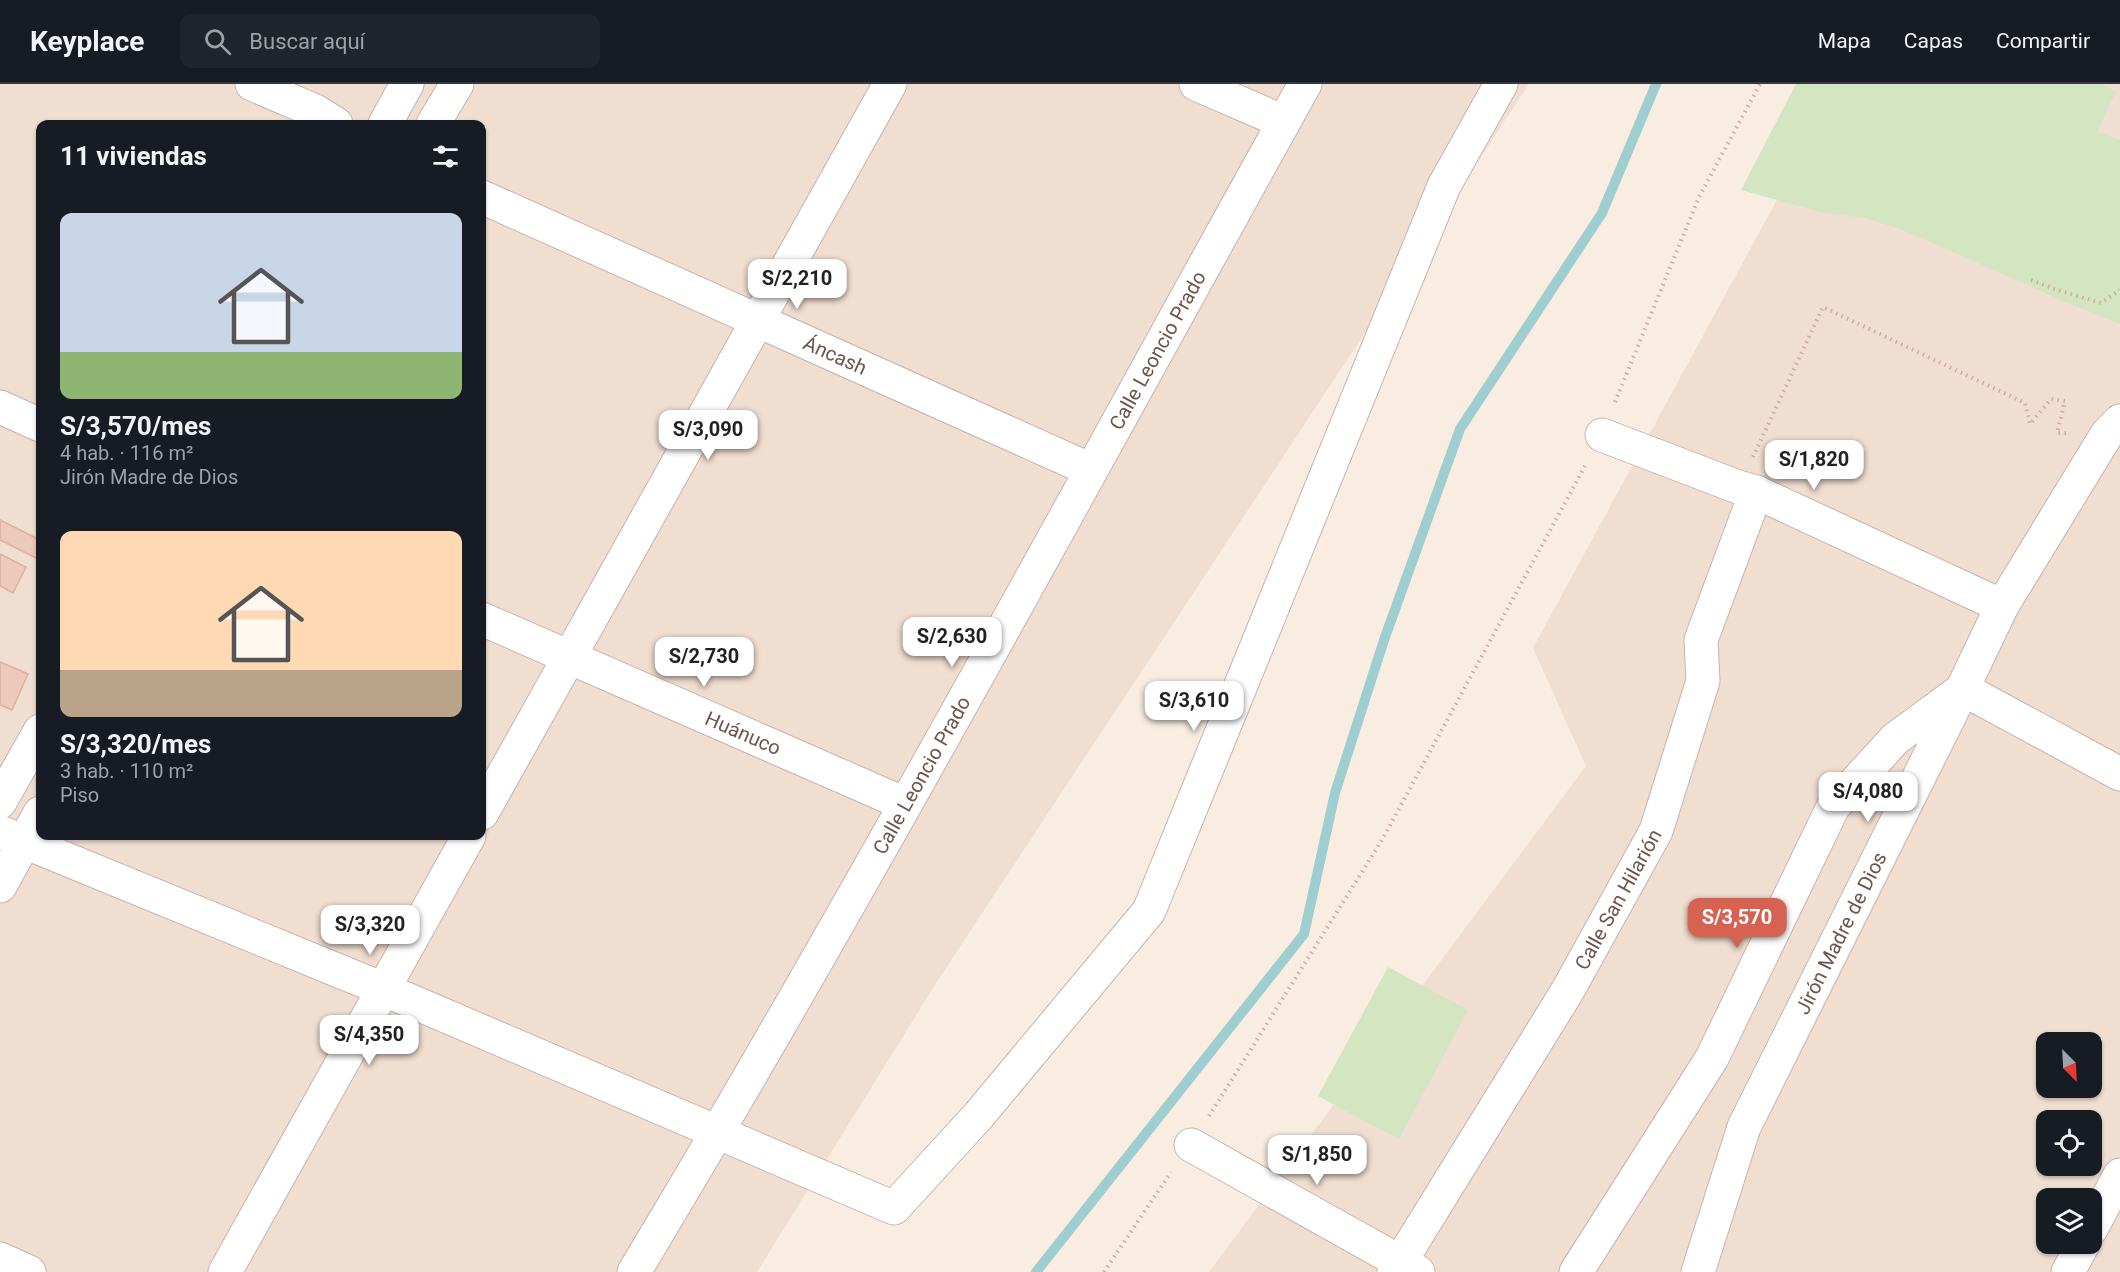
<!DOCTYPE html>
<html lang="es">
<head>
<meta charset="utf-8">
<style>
  :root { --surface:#171b24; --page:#20242c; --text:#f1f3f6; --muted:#9ea1a6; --line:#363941; --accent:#d86251 }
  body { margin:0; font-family:Roboto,sans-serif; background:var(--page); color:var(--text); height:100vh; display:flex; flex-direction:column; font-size:22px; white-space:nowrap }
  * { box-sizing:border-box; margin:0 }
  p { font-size:20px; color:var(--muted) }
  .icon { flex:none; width:33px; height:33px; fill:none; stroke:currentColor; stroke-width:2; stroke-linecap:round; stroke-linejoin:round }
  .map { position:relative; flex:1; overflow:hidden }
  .panel { position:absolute; left:36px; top:36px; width:450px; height:720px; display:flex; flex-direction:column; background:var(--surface); border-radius:12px; box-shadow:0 2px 4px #0004 }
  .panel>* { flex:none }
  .needle { width:39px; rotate:156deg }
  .fabs { position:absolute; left:2036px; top:948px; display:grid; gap:12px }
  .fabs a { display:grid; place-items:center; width:66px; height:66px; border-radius:12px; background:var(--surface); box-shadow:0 2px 4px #0004; font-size:30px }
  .price { position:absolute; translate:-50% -51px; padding:0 14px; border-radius:12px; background:#fff; color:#222; font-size:20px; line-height:39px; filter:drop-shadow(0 2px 3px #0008) }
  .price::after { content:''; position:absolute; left:50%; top:36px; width:18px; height:14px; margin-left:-9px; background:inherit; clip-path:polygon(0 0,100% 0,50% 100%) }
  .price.on { background:var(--accent); color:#fff }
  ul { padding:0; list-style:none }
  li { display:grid; align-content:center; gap:12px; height:318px; padding:0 24px }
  li span { display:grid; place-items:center; height:186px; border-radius:12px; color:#555 }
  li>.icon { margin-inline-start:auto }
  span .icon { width:108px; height:108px; fill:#fffc; stroke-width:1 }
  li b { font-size:26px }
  h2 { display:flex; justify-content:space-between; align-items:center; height:72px; padding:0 24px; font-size:26px }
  header { display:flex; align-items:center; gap:36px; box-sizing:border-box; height:84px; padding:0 30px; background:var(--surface); border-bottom:2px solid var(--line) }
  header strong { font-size:28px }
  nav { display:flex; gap:33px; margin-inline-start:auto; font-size:21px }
  .search { width:420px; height:54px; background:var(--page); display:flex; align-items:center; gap:15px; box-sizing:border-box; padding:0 21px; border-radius:12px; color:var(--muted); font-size:22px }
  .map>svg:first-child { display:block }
  .residential { fill:#f0ded0; fill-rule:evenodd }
  .green { fill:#d3e5c1 }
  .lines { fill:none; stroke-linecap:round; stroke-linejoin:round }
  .stream { stroke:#9fced1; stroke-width:10 }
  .building { fill:#eccabb; stroke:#ddaf9d; stroke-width:1.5 }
  .minor-casing { stroke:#c8b4aa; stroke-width:35 }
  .path { stroke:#d0ad9f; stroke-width:4; stroke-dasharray:1.5 4.5; stroke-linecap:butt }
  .minor { stroke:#fff; stroke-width:33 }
  .labels { text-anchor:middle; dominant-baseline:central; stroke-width:5; stroke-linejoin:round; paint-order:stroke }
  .street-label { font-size:20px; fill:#6e544b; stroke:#fdf2e6 }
</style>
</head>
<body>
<header>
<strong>Keyplace</strong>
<div class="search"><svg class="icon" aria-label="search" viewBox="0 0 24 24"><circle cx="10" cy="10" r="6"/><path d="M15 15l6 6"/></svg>Buscar aquí</div>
<nav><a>Mapa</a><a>Capas</a><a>Compartir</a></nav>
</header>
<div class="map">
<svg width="2120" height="1188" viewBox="0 0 2120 1188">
  <rect width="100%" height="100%" fill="#f9ede1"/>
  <path class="residential" d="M 0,0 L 1529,0 L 938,896 L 757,1188 L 0,1188 ZM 40,40 L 482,40 L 482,752 L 40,752 Z
    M 1840,0 L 2120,0 L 2120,1188 L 1209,1188 L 1586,682 L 1533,564 ZM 2046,958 L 2091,958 L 2091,1004 L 2046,1004 ZM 2046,1036 L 2091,1036 L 2091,1082 L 2046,1082 ZM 2046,1114 L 2091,1114 L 2091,1160 L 2046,1160 Z"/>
  <path class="green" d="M 1796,0 L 2102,0 L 2116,7 L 2097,48 L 2120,56 L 2120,240 L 2066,218 L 1903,146 L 1865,134 L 1821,128 L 1741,106 Z
    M 1388,883 L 1468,926 L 1399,1055 L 1318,1012 Z"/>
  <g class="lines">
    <path class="stream" d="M 1036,1188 L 1304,850 L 1335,709 L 1384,556 L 1460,345 L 1602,129 L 1656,0"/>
  </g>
  <path class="building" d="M 0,436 L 40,456 L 40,476 L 0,456 Z
    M 0,470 L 26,483 L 13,509 L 0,502 Z
    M 0,578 L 28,590 L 12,626 L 0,621 Z"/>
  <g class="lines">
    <g class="minor-casing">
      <g id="minor">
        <path d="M 252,0 L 315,27 L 336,40"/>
        <path d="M 1196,0 L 1284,38"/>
        <path d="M 385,40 L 407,0"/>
        <path d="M 433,40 L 457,0"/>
        <path id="s1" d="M 482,113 L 1091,386"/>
        <path d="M 0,323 L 40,341"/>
        <path d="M 1602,351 L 1738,403 L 1756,408 L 2002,522"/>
        <path id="s2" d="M 482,535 L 905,720"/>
        <path d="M 0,718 L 40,647"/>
        <path d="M 482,729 L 890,0"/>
        <path d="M 0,748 L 383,905 L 894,1124 L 979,1031 L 1149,827 L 1444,102 L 1501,0"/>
        <path d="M 0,802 L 40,729"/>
        <path d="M 1191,1061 L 1418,1188"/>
        <path d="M 2091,1145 L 2120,1091"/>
        <path d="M 0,1175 L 29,1188"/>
        <path d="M 225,1188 L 469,752"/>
        <path id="s3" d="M 634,1188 C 869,798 1084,397 1305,0"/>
        <path id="s4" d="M 1394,1188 L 1568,906 L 1656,747 L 1703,597 L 1701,556 L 1756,408"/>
        <path d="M 1576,1188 L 1712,974 L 1833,723 L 1895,655 L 1963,605 L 2120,690"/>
        <path id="s5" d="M 1698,1188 L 1744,1043 L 1949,633 L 2002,522 L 2107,350 L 2120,337"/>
        <path d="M 2068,1188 L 2083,1160"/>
      </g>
    </g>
    <path class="path" d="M 2031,196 L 2057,206 L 2101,219 L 2120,206
      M 1615,318 L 1699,113 L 1760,0
      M 1753,373 L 1823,223 L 2025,319 L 2030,340 L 2051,315 L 2065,317 L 2057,349 L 2067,349
      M 1209,1032 L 1382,756 L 1585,382
      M 1104,1188 L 1171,1088"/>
    <use href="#minor" class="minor"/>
  </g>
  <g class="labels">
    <g class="street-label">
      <text stroke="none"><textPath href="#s3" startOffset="1060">Calle Leoncio Prado</textPath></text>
      <text stroke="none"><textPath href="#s1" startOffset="387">Áncash</textPath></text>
      <text stroke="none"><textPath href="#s2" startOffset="285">Huánuco</textPath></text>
      <text stroke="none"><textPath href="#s3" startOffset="574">Calle Leoncio Prado</textPath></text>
      <text stroke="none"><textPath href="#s4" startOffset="435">Calle San Hilarión</textPath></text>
      <text stroke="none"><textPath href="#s5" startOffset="369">Jirón Madre de Dios</textPath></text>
    </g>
  </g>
</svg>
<div class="fabs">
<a><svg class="needle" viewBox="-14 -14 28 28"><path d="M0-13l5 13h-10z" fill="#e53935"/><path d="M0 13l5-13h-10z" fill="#9ea1a6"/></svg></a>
<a><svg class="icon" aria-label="locate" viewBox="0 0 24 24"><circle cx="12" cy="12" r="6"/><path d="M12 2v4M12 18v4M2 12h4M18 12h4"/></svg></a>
<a><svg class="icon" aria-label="layers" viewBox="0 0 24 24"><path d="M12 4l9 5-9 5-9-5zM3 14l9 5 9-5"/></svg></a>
</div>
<b class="price" style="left:797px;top:226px">S/2,210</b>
<b class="price" style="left:708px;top:377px">S/3,090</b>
<b class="price" style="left:1814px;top:407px">S/1,820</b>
<b class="price" style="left:952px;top:584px">S/2,630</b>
<b class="price" style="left:704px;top:604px">S/2,730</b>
<b class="price" style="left:1194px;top:648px">S/3,610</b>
<b class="price" style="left:1868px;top:739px">S/4,080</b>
<b class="price on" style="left:1737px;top:865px">S/3,570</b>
<b class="price" style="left:370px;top:872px">S/3,320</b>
<b class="price" style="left:369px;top:982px">S/4,350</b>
<b class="price" style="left:1317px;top:1102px">S/1,850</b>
<section class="panel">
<h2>11 viviendas<svg class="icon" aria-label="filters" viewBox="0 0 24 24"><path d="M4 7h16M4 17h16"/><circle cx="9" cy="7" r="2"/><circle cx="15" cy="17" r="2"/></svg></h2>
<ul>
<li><span style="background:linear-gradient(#c9d6e8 75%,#8fb573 0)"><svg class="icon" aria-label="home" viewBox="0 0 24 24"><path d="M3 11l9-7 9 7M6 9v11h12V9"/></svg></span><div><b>S/3,570/mes</b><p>4 hab. · 116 m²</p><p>Jirón Madre de Dios</p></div></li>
<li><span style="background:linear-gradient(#ffd9b3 75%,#b9a48a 0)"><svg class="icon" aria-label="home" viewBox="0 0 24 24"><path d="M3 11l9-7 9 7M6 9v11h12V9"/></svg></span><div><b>S/3,320/mes</b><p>3 hab. · 110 m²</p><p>Piso</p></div></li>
</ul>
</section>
</div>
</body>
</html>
